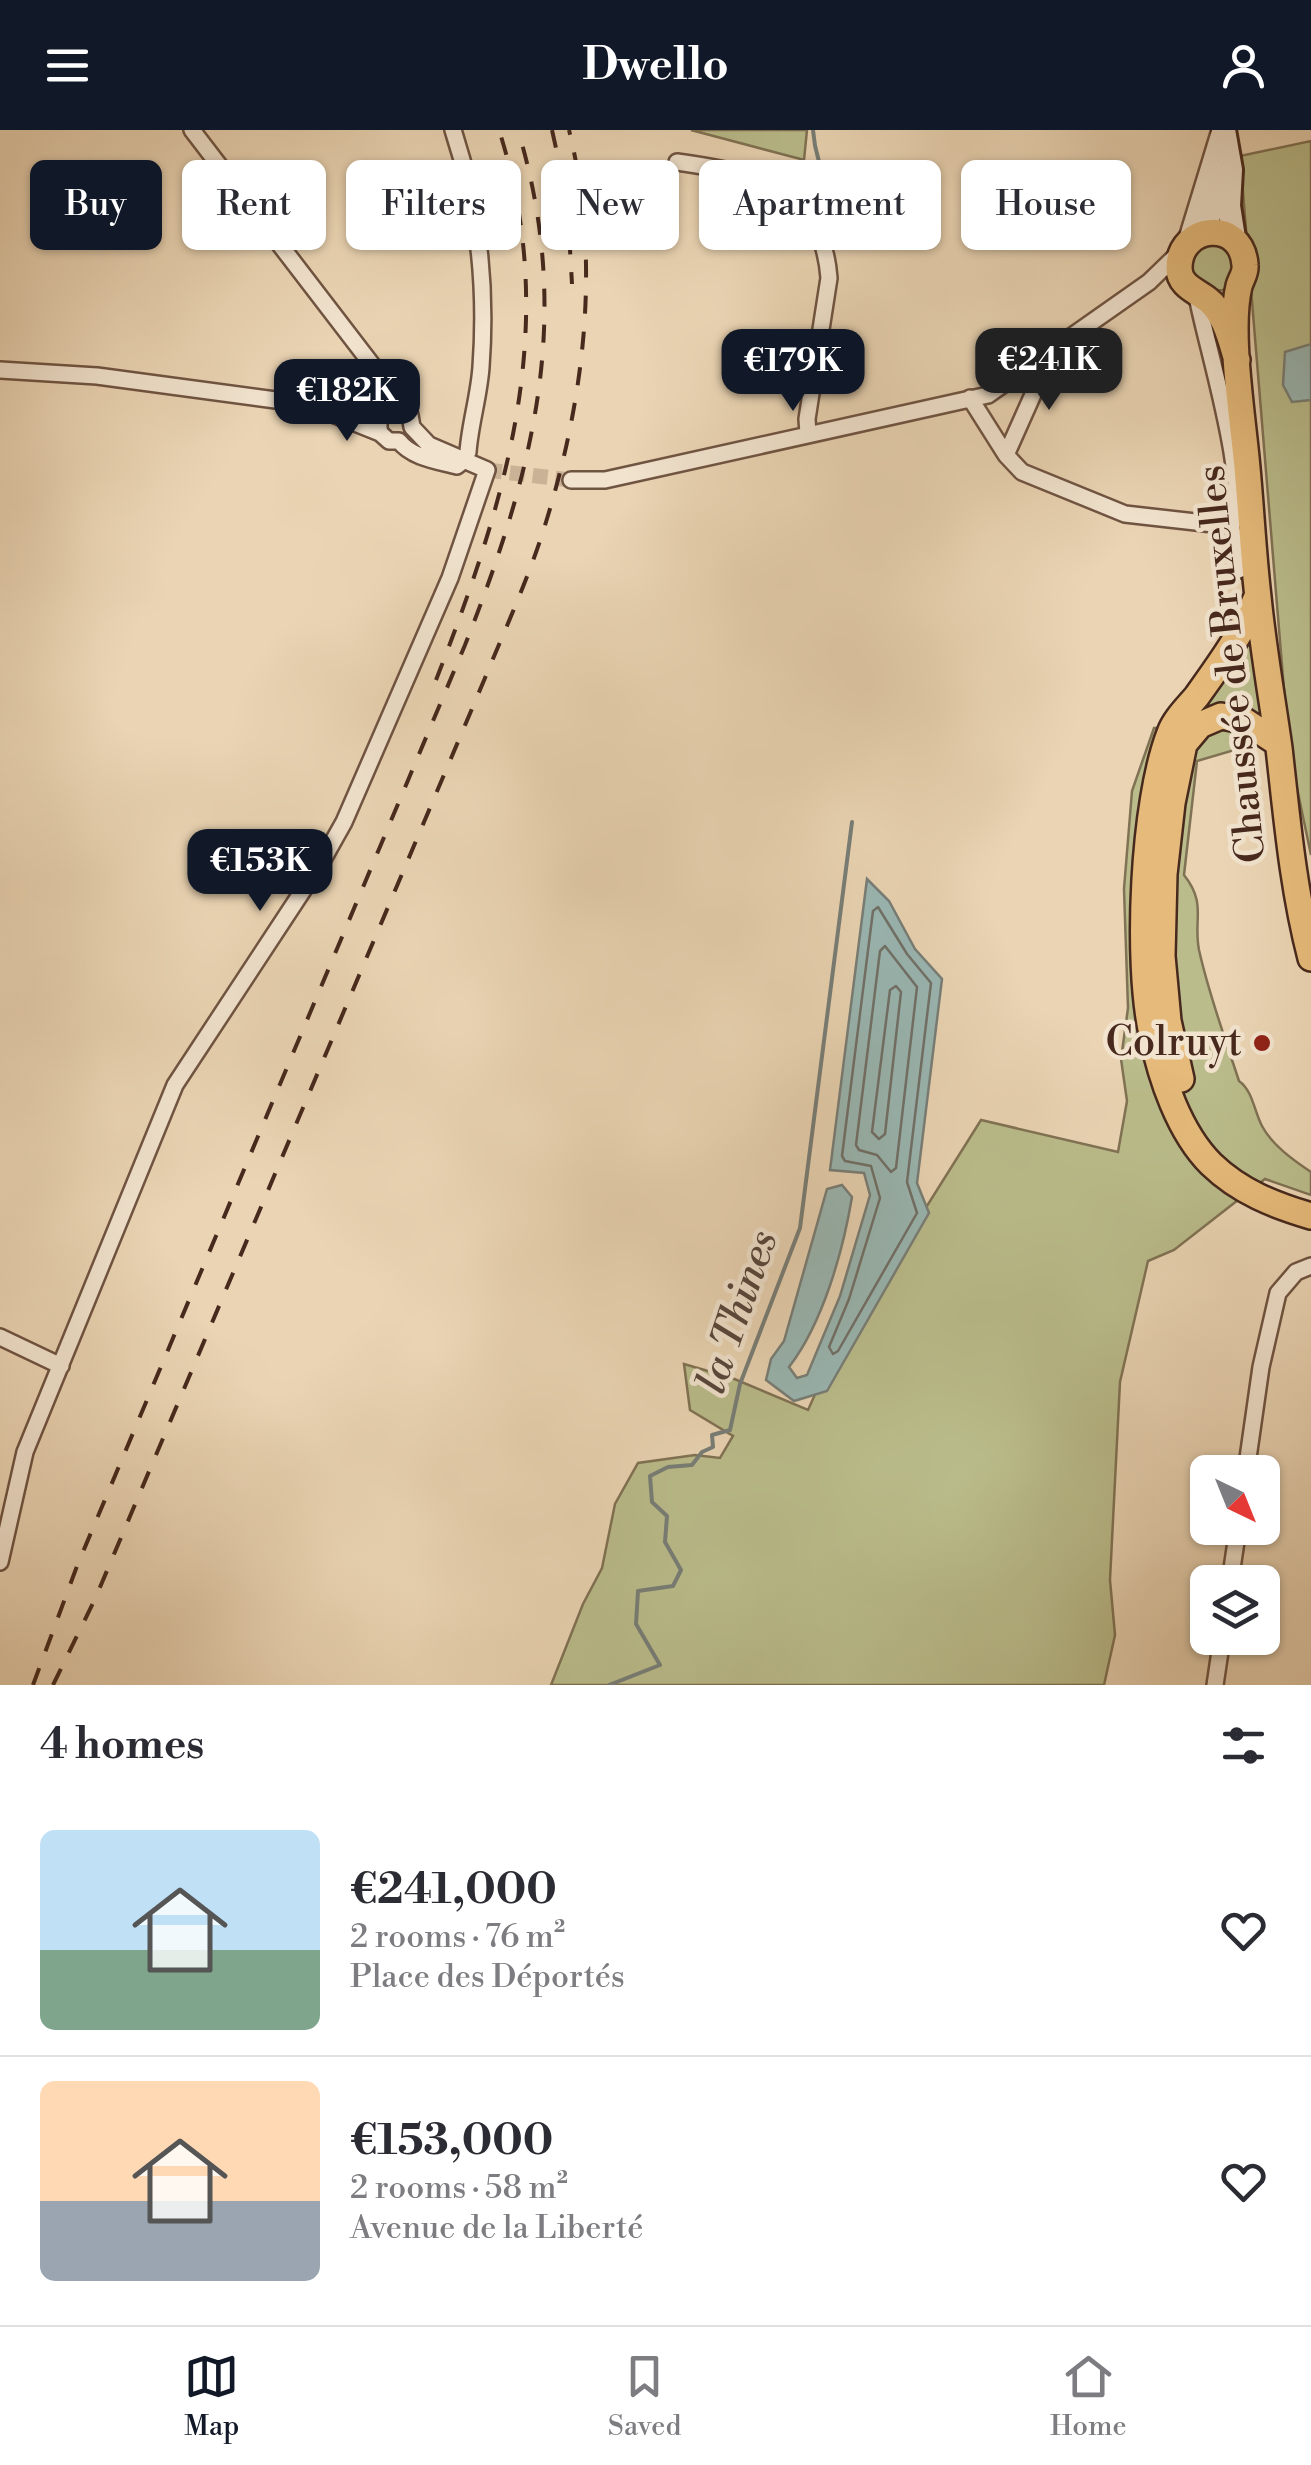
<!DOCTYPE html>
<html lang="en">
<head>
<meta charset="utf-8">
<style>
  :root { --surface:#fff; --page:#f2f2f3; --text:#2b2b33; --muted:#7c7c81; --line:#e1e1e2; --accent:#111827 }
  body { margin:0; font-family:"Libre Bodoni",serif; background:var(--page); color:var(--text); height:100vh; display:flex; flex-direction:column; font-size:38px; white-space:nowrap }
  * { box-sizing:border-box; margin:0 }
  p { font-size:32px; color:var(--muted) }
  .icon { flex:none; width:55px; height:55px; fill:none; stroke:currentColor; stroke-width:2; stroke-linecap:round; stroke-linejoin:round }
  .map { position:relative; height:1555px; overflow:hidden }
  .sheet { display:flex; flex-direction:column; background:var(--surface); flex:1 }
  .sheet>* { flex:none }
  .top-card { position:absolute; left:30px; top:30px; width:1252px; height:90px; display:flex; gap:20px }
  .needle { width:65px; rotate:137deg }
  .buttons { position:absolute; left:1190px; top:1325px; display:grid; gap:20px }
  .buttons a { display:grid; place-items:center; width:90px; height:90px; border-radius:15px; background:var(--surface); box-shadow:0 2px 8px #0004; font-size:50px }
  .price { position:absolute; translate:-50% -85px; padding:0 22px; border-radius:20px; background:var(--accent); color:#fff; font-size:32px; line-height:65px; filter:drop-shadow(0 2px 5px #0008) }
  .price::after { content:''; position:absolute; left:50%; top:60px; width:30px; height:22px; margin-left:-15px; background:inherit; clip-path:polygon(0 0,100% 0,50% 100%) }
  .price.selected { background:#222; color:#fff }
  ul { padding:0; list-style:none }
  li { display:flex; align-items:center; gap:30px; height:250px; padding:0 40px }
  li+li { border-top:2px solid var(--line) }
  li span { display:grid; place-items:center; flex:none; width:280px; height:200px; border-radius:15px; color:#555 }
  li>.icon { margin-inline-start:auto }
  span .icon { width:120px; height:120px; fill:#fffc; stroke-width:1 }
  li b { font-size:42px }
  h2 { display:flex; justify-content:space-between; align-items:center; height:120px; padding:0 40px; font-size:42px }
  .pill { padding:0 35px; border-radius:15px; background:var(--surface); box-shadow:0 2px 8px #0004; font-size:35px; line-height:90px }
  .pill.selected { background:var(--accent); color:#fff }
  header { display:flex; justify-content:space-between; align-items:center; height:130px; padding:0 40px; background:var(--accent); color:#fff; font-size:45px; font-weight:700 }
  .menu { display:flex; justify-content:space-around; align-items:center; height:140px; border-top:2px solid var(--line); background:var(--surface); font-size:28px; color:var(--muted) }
  .menu a { display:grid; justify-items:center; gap:5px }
  .menu .selected { color:var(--accent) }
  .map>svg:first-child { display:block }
  .green { fill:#babc8b; stroke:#807254; stroke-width:2.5 }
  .water { fill:#99b7b3; stroke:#787e77; stroke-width:2.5 }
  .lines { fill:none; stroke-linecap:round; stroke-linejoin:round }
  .shore { stroke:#707068; stroke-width:2.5 }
  .stream { stroke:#787e77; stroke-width:4 }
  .street-tunnel { stroke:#c9b295; stroke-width:15; stroke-dasharray:15 8; stroke-linecap:butt }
  .street-casing { stroke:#705442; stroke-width:20 }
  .secondary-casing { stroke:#47291d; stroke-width:28 }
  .primary-casing { stroke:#47291d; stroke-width:30 }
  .street { stroke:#f1e3ce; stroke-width:15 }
  .secondary { stroke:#f1e3ce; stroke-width:22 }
  .primary { stroke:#e5ba7a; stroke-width:25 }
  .rail { stroke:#47291d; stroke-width:4; stroke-dasharray:18 18; stroke-linecap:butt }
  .poi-dot { fill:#8f2418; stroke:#f1e3ce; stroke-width:4 }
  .labels { text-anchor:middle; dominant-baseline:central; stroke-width:9; stroke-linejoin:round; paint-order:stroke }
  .street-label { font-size:40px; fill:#47291d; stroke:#f1e3ce }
  .poi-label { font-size:40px; fill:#47291d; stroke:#f1e3ce; text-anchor:end }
  .water-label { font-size:42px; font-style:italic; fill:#57453b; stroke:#f1e3ce }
</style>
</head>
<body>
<header><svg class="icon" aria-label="menu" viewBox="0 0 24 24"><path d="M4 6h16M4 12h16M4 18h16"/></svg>Dwello<svg class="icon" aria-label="person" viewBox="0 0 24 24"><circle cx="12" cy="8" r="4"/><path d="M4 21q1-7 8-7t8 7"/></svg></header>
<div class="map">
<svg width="1311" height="1555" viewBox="0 0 1311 1555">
  <rect width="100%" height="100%" fill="#ead4b3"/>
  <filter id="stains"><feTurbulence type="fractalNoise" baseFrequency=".002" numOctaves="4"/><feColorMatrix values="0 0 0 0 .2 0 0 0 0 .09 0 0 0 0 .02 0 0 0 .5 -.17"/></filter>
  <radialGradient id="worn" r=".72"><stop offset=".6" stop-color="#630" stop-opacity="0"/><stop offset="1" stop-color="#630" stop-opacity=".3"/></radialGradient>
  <path class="green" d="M 691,0 L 807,0 L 804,30 Z
    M 1311,11 L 1311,725 L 1289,620 L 1240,26 Z
    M 1208,111 L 1237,124 L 1232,153 L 1223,160 L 1209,161 L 1191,148 L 1191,123 Z
    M 1250,501 L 1264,593 L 1185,590 Z
    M 1228,597 L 1252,606 L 1238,619 L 1197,631 L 1184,745 C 1207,774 1193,789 1199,820 C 1209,865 1225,908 1239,951 C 1253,961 1254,981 1262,996 C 1272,1015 1293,1030 1311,1042 L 1311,1065 L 1265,1049 L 1174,1120 L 1148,1131 L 1120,1252 L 1110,1450 L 1115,1505 L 1104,1555 L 551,1555 L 583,1474 L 602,1438 L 615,1374 L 638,1333 L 695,1325 L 720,1328 L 733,1306 L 690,1280 L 684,1234 L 732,1248 L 808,1280 L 832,1227 L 981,990 L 1118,1022 L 1127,971 L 1121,929 L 1128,878 L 1124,759 L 1132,661 L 1154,598 Z"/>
  <path class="water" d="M 1311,214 L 1311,270 L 1292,272 L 1283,255 L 1285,222 Z
    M 867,749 L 889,771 L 915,819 L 942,849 L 917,1053 L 929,1083 L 827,1261 L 794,1271 L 766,1250 L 771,1229 L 784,1211 L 827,1059 L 842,1055 L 852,1067 C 843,1121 823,1193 789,1237 L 797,1248 L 807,1245 L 840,1166 L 870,1065 L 864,1043 L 830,1040 Z"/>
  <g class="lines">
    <path class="shore" d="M 878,777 L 907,824 L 931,853 L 907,1052 L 917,1083 L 838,1221 L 833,1224 L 829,1217 L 849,1169 L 880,1068 L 871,1036 L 845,1031 L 842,1026 L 873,781 Z
      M 885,816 L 917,857 L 896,1038 L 891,1042 L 877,1025 L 859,1020 L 856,1015 L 880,821 Z
      M 896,856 L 901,862 L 885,1004 L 879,1009 L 872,1002 L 890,860 Z"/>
    <path class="stream" d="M 813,0 C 817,51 842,74 874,111
      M 609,1555 L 660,1535 L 636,1494 L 638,1461 L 673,1456 L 681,1440 L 665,1412 L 667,1386 L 652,1372 L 650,1346 L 668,1337 L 692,1335 L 702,1322 L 713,1317 L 712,1305 L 730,1300 L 740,1254 L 800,1098 L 852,692"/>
    <path class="street-tunnel" d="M 487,340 L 571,350"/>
    <g class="street-casing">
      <path id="street" d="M 192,0 L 396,266 L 401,278 L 410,285 L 412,297 L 429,315 L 487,340
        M 453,0 C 479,78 487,155 481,237 C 479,266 470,294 468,322 L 462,332
        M 677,32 C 754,43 822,56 829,148 L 807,289 L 808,304
        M 1197,166 C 1205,212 1252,360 1231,396
        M 0,240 L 97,246 L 283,271 L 330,283 L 380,303 L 389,311 L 399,311 C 412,328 438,331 457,336 L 462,332
        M 970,268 L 1006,325 L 1022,342 L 1125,384 L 1231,396
        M 380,303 C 376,288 384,276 401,278
        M 1006,325 L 1051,224
        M 571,350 L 605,350 L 988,265 L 1149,152 L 1184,118 L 1220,0
        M 1231,396 L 1237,417 L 1239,440
        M 0,1207 L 61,1236
        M 1246,1342 L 1261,1237 L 1278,1163 L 1296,1142 L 1311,1136
        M 0,1432 L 25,1322 L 175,955 L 321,733 L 344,692 L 450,448 L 487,340
        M 1230,1452 L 1238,1398
        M 1215,1555 L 1222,1508"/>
    </g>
    <g class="secondary-casing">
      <path id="secondary" d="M 1224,0 L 1231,40 L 1229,76 L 1234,108
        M 1205,103 L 1219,42"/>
    </g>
    <g class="primary-casing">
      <path id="primary" d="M 1237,230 C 1231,211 1225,183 1208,170 C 1197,161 1179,156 1179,138 C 1179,94 1242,88 1245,135 C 1246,143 1241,149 1239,156 C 1228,201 1243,290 1247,338 C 1251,381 1253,424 1258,467 C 1263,518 1272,568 1279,618 C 1287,689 1293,759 1311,828
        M 1256,469 C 1242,504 1219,535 1197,566 C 1188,577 1175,589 1170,603 C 1143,672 1136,831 1152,904 C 1161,948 1179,1002 1211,1034 C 1240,1062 1274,1075 1311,1086
        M 1181,949 L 1168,891 L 1162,826 L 1164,744 L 1172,673 L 1184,614 L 1200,595 L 1221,586 L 1243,590 L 1278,613"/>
    </g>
    <use href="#street" class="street"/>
    <use href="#secondary" class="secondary"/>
    <use href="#primary" class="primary"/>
    <path class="rail" d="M 552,0 L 567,68 L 572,154
      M 436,550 C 507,368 561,194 499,0
      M 33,1555 L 77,1436 L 465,515 C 534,340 574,187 518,0
      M 53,1555 L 95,1469 L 485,548 C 506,497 530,445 546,392 C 585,266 601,129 569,0"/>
  </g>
  <circle class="poi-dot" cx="1262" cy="913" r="10"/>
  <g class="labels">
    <g class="street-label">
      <text transform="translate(1232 534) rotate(-96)">Chaussée de Bruxelles</text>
    </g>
    <g class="poi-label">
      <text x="1242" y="913">Colruyt</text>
    </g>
    <g class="water-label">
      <text transform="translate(738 1182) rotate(-71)">la Thines</text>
    </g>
  </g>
  <rect width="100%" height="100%" filter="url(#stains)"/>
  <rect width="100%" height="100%" fill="url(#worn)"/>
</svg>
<div class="buttons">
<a><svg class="needle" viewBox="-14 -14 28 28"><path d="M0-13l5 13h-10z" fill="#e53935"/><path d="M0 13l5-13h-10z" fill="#7c7c81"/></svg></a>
<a><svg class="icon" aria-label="layers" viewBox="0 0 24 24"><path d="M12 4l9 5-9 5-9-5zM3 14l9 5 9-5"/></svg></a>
</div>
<b class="price selected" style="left:1049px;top:283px">€241K</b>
<b class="price" style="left:793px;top:284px">€179K</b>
<b class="price" style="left:347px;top:314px">€182K</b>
<b class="price" style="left:260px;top:784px">€153K</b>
<div class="top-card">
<a class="pill selected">Buy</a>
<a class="pill">Rent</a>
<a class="pill">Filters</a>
<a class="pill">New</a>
<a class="pill">Apartment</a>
<a class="pill">House</a>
</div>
</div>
<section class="sheet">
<h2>4 homes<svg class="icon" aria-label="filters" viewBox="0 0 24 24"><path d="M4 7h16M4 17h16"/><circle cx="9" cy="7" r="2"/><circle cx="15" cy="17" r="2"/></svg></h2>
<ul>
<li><span style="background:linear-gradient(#bfe0f5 60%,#7fa58c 0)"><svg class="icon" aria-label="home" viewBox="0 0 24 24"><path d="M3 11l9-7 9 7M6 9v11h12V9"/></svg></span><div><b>€241,000</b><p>2 rooms · 76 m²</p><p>Place des Déportés</p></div><svg class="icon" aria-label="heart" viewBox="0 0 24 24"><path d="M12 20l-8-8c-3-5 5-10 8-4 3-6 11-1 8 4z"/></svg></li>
<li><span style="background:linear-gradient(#ffd9b3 60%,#9aa5b1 0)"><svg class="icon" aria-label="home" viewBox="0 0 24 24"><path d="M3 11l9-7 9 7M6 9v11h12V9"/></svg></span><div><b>€153,000</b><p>2 rooms · 58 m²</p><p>Avenue de la Liberté</p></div><svg class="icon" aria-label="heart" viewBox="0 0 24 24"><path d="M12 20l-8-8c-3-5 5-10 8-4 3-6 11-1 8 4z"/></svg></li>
</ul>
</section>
<nav class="menu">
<a class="selected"><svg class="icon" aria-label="map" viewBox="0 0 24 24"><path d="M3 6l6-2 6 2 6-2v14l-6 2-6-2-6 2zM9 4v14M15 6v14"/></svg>Map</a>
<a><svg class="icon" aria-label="saved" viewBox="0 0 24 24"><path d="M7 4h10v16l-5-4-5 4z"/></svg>Saved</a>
<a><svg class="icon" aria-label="home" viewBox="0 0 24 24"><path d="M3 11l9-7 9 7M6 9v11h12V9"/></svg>Home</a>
</nav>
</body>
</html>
